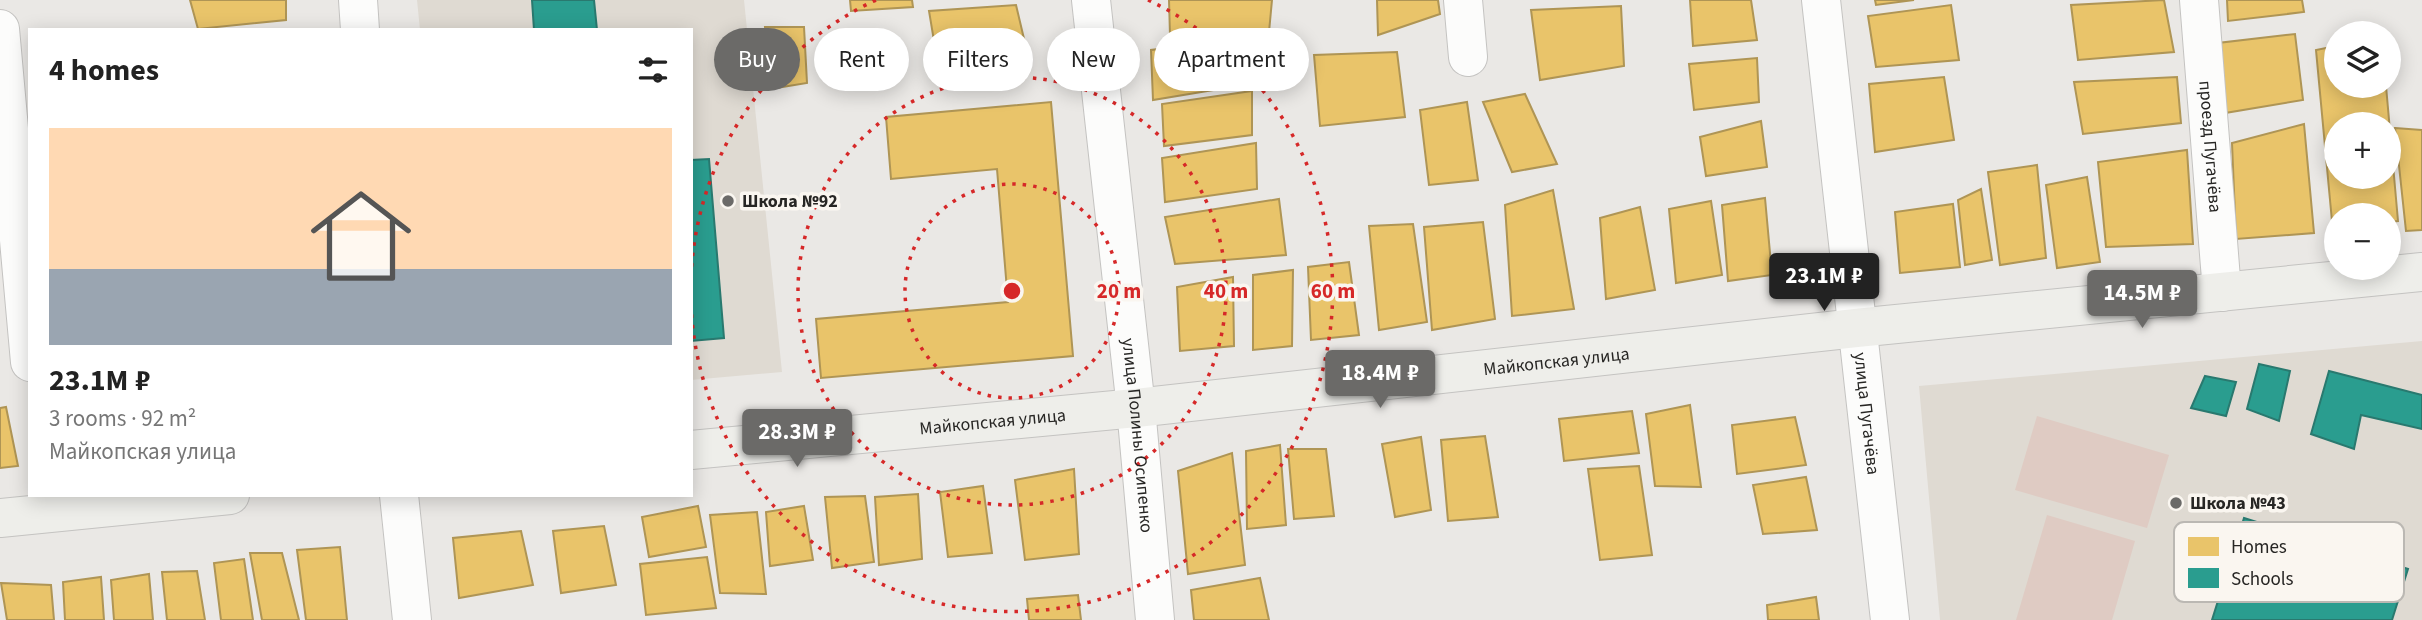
<!DOCTYPE html>
<html lang="en">
<head>
<meta charset="utf-8">
<style>
  :root { --surface:#fff; --page:#f2f2f2; --text:#222; --muted:#767676; --line:#e0e0e0; --accent:#6b6a68 }
  body { margin:0; font-family:"Source Sans 3",sans-serif; background:var(--page); color:var(--text); height:100vh; display:flex; flex-direction:column; font-size:26px; white-space:nowrap }
  * { box-sizing:border-box; margin:0 }
  p { font-size:23px; color:var(--muted) }
  .icon { flex:none; width:38px; height:38px; fill:none; stroke:currentColor; stroke-width:2; stroke-linecap:round; stroke-linejoin:round }
  .map { position:relative; flex:1; overflow:hidden }
  .side { position:absolute; left:28px; top:28px; width:665px; height:469px; display:flex; flex-direction:column; background:var(--surface); border-radius:0px; box-shadow:0 4px 18px #0003 }
  .side>* { flex:none }
  .banner { position:absolute; left:714px; top:28px; width:665px; height:63px; display:flex; gap:14px }
  .tools { position:absolute; left:2324px; top:21px; display:grid; gap:14px }
  .tools a { display:grid; place-items:center; width:77px; height:77px; border-radius:50%; background:var(--surface); box-shadow:0 4px 18px #0003; font-size:35px }
  .price { position:absolute; translate:-50% -60px; padding:0 16px; border-radius:7px; background:var(--accent); color:#fff; font-size:23px; line-height:46px; filter:drop-shadow(0 2px 4px #0008) }
  .price::after { content:''; position:absolute; left:50%; top:42px; width:21px; height:16px; margin-left:-10px; background:inherit; clip-path:polygon(0 0,100% 0,50% 100%) }
  .price.current { background:#222; color:#fff }
  ul { padding:0; list-style:none }
  li { display:grid; align-content:center; gap:14px; height:371px; padding:0 21px }
  li+li { border-top:2px solid var(--line) }
  li span { display:grid; place-items:center; height:217px; border-radius:0px; color:#555 }
  li>.icon { margin-inline-start:auto }
  span .icon { width:126px; height:126px; fill:#fffc; stroke-width:1 }
  li b { font-size:30px }
  h2 { display:flex; justify-content:space-between; align-items:center; height:84px; padding:0 21px; font-size:30px }
  .tag { padding:0 24px; border-radius:32px; background:var(--surface); box-shadow:0 4px 18px #0003; font-size:24px; line-height:63px }
  .tag.current { background:var(--accent); color:#fff }
  .map>svg:first-child { display:block }
  .built { fill:#dfdad2 }
  .pitch { fill:#dfcbc3 }
  .homes { fill:#e9c46a; stroke:#af9555; stroke-width:2; fill-rule:evenodd }
  .schools { fill:#2a9d8f; stroke:#29796f; stroke-width:2 }
  .lines { fill:none; stroke-linecap:round; stroke-linejoin:round }
  .street-casing { stroke:#c4c3c1; stroke-width:40 }
  .secondary-casing { stroke:#c4c3c1; stroke-width:40 }
  .street { stroke:#fcfcfb; stroke-width:38 }
  .secondary { stroke:#eeeeea; stroke-width:38 }
  .ring { fill:none; stroke:#d62828; stroke-width:3.5; stroke-dasharray:3.5 7 }
  .poi-dot { fill:#6b6a68; stroke:#faf6f0; stroke-width:2.5 }
  .labels { text-anchor:middle; dominant-baseline:central; stroke-width:7; stroke-linejoin:round; paint-order:stroke }
  .street-label { font-size:18px; fill:#272624; stroke:#faf6f0 }
  .poi-label { font-size:18px; font-weight:bold; fill:#272624; stroke:#faf6f0; text-anchor:start }
  .key { fill:#faf6f0; stroke:#bbb8b3; stroke-width:2 }
  .key-label { font-size:19px; fill:#272624 }
  .centre { fill:#d62828; stroke:#faf6f0; stroke-width:3.5 }
  .ring-label { font-size:21px; text-anchor:middle; font-weight:bold; fill:#d62828; stroke:#faf6f0; stroke-width:7; stroke-linejoin:round; paint-order:stroke }
</style>
</head>
<body>
<div class="map">
<svg width="2422" height="620" viewBox="0 0 2422 620">
  <rect width="100%" height="100%" fill="#eae8e5"/>
  <path class="built" d="M 417,0 L 744,0 L 782,372 L 691,380 L 691,30 L 420,30 Z
    M 2422,341 L 2422,620 L 1940,620 L 1919,386 Z"/>
  <path class="pitch" d="M 2037,416 L 2169,455 L 2147,528 L 2015,490 Z
    M 2047,515 L 2135,541 L 2112,620 L 2016,620 Z"/>
  <path class="homes" d="M 190,0 L 286,0 L 286,20 L 198,29 Z
    M 850,0 L 912,0 L 913,7 L 851,11 Z
    M 1169,0 L 1272,0 L 1269,32 L 1170,35 Z
    M 1377,0 L 1438,0 L 1440,14 L 1378,35 Z
    M 1690,0 L 1751,0 L 1757,40 L 1693,46 Z
    M 1875,0 L 1914,0 L 1876,5 Z
    M 2164,0 L 2174,52 L 2078,60 L 2071,5 Z
    M 2227,0 L 2302,0 L 2304,12 L 2228,21 Z
    M 1016,5 L 1029,60 L 939,71 L 929,11 Z
    M 1951,5 L 1959,60 L 1876,67 L 1868,16 Z
    M 1621,6 L 1624,66 L 1540,80 L 1531,10 Z
    M 765,27 L 804,27 L 807,83 L 770,89 Z
    M 2295,34 L 2303,100 L 2225,113 L 2218,43 Z
    M 1254,38 L 1262,82 L 1153,100 L 1151,50 Z
    M 2336,46 L 2336,86 L 2386,86 L 2398,221 L 2389,222 L 2389,215 L 2336,215 L 2336,231 L 2333,232 L 2316,50 ZM 2336,124 L 2389,124 L 2389,177 L 2336,177 Z
    M 1397,52 L 1405,117 L 1320,126 L 1314,55 Z
    M 1757,58 L 1759,102 L 1694,110 L 1689,64 Z
    M 1944,77 L 1954,140 L 1875,152 L 1869,84 Z
    M 2177,77 L 2181,123 L 2083,134 L 2074,82 Z
    M 1252,91 L 1252,135 L 1164,146 L 1162,104 Z
    M 1525,94 L 1557,164 L 1512,172 L 1483,102 Z
    M 1051,102 L 1073,356 L 821,378 L 816,319 L 1008,302 L 997,169 L 891,179 L 886,117 Z
    M 1467,102 L 1478,180 L 1429,185 L 1420,110 Z
    M 1761,121 L 1767,167 L 1706,176 L 1700,137 Z
    M 2304,124 L 2314,233 L 2236,239 L 2232,143 Z
    M 2395,128 L 2422,130 L 2422,230 L 2406,231 Z
    M 1256,143 L 1257,189 L 1165,202 L 1162,158 Z
    M 2187,150 L 2193,244 L 2106,247 L 2098,162 Z
    M 2037,165 L 2046,258 L 2000,265 L 1988,172 Z
    M 2087,177 L 2100,262 L 2057,268 L 2046,185 Z
    M 1981,189 L 1992,260 L 1965,265 L 1958,200 Z
    M 1553,190 L 1574,309 L 1512,316 L 1505,205 Z
    M 1765,198 L 1772,275 L 1728,281 L 1722,205 Z
    M 1279,199 L 1286,255 L 1175,264 L 1165,217 Z
    M 1711,201 L 1722,275 L 1676,283 L 1669,209 Z
    M 1953,204 L 1960,267 L 1900,273 L 1895,212 Z
    M 1640,207 L 1655,290 L 1606,299 L 1600,218 Z
    M 1483,222 L 1495,319 L 1432,330 L 1424,227 Z
    M 1413,224 L 1427,322 L 1379,330 L 1369,226 Z
    M 1349,262 L 1359,335 L 1311,340 L 1308,267 Z
    M 1293,270 L 1292,346 L 1253,350 L 1253,275 Z
    M 1233,277 L 1234,346 L 1180,351 L 1177,287 Z
    M 1690,405 L 1701,487 L 1655,486 L 1646,414 Z
    M 6,407 L 18,466 L 0,468 L 0,408 Z
    M 1632,411 L 1639,453 L 1564,461 L 1559,419 Z
    M 1795,417 L 1806,465 L 1737,474 L 1732,425 Z
    M 1485,436 L 1498,517 L 1448,521 L 1441,440 Z
    M 1421,437 L 1431,510 L 1395,517 L 1382,444 Z
    M 1280,445 L 1286,525 L 1247,529 L 1246,451 Z
    M 1288,449 L 1326,449 L 1334,516 L 1294,519 Z
    M 1232,453 L 1245,565 L 1188,574 L 1178,471 Z
    M 1639,466 L 1652,555 L 1600,560 L 1588,469 Z
    M 1074,469 L 1079,554 L 1025,560 L 1015,480 Z
    M 1806,477 L 1817,530 L 1763,534 L 1753,485 Z
    M 983,486 L 992,553 L 948,557 L 940,492 Z
    M 918,494 L 922,559 L 879,565 L 875,497 Z
    M 865,496 L 874,562 L 832,568 L 825,497 Z
    M 698,506 L 706,547 L 649,557 L 642,517 Z
    M 804,506 L 813,560 L 770,566 L 766,512 Z
    M 757,512 L 766,594 L 720,593 L 710,515 Z
    M 604,526 L 616,585 L 561,593 L 553,531 Z
    M 521,531 L 533,585 L 459,598 L 453,538 Z
    M 340,547 L 347,620 L 306,620 L 297,550 Z
    M 250,553 L 282,553 L 299,620 L 262,620 Z
    M 707,557 L 716,608 L 646,615 L 640,564 Z
    M 244,559 L 253,620 L 221,620 L 214,563 Z
    M 197,571 L 205,620 L 167,620 L 162,572 Z
    M 149,574 L 153,620 L 114,620 L 111,580 Z
    M 101,577 L 104,620 L 65,620 L 63,582 Z
    M 1260,578 L 1269,620 L 1194,620 L 1191,590 Z
    M 1,583 L 51,585 L 54,620 L 7,620 Z
    M 1078,595 L 1081,620 L 1029,620 L 1027,599 Z
    M 1816,597 L 1819,620 L 1768,620 L 1767,605 Z"/>
  <path class="schools" d="M 532,0 L 594,0 L 597,30 L 534,30 Z
    M 709,159 L 724,338 L 691,341 L 691,160 Z
    M 2259,364 L 2290,371 L 2279,421 L 2247,409 Z
    M 2329,371 L 2422,395 L 2422,429 L 2361,415 L 2354,449 L 2311,434 Z
    M 2205,376 L 2236,382 L 2226,416 L 2191,408 Z
    M 2244,518 L 2408,569 L 2392,620 L 2212,620 Z"/>
  <g class="lines">
    <g class="street-casing">
      <g id="street">
        <path d="M 358,0 L 360,30"/>
        <path id="s1" d="M 1091,0 L 1136,408 L 1155,620"/>
        <path d="M 1463,0 L 1468,57"/>
        <path id="s2" d="M 1821,0 L 1890,620"/>
        <path id="s3" d="M 2199,0 L 2222,292"/>
        <path d="M 0,29 L 30,362"/>
        <path d="M 399,495 L 412,620"/>
      </g>
    </g>
    <g class="secondary-casing">
      <g id="secondary">
        <path id="s4" d="M 691,450 L 1136,408 L 1856,328 L 2422,272"/>
        <path d="M 0,518 L 230,495"/>
      </g>
    </g>
    <use href="#street" class="street"/>
    <use href="#secondary" class="secondary"/>
  </g>
  <g class="ring">
    <circle cx="1012" cy="291" r="107"/>
    <circle cx="1012" cy="291" r="214"/>
    <path d="M691 277A321 321 0 0 1 876 0M1148 0A321 321 0 1 1 691 305"/>
  </g>
  <g class="poi-dot">
    <circle cx="728" cy="201" r="7"/>
    <circle cx="2176" cy="503" r="7"/>
  </g>
  <g class="labels">
    <g class="street-label">
      <text stroke="none"><textPath href="#s3" startOffset="147">проезд Пугачёва</textPath></text>
      <text stroke="none"><textPath href="#s4" startOffset="870">Майкопская улица</textPath></text>
      <text stroke="none"><textPath href="#s2" startOffset="416">улица Пугачёва</textPath></text>
      <text stroke="none"><textPath href="#s4" startOffset="303">Майкопская улица</textPath></text>
      <text stroke="none"><textPath href="#s1" startOffset="438">улица Полины Осипенко</textPath></text>
    </g>
    <g class="poi-label">
      <text x="742" y="201">Школа №92</text>
      <text x="2190" y="503">Школа №43</text>
    </g>
  </g>
  <rect x="2174" y="522" width="230" height="80" rx="10" class="key"/>
  <rect x="2188" y="537" width="31" height="19" fill="#e9c46a"/>
  <rect x="2188" y="568" width="31" height="20" fill="#2a9d8f"/>
  <g class="key-label">
    <text x="2231" y="553">Homes</text>
    <text x="2231" y="585">Schools</text>
  </g>
  <circle cx="1012" cy="291" r="10" class="centre"/>
  <g class="ring-label">
    <text x="1119" y="298">20 m</text>
    <text x="1226" y="298">40 m</text>
    <text x="1333" y="298">60 m</text>
  </g>
</svg>
<div class="tools">
<a><svg class="icon" aria-label="layers" viewBox="0 0 24 24"><path d="M12 4l9 5-9 5-9-5zM3 14l9 5 9-5"/></svg></a>
<a>+</a>
<a>−</a>
</div>
<b class="price current" style="left:1824px;top:313px">23.1M ₽</b>
<b class="price" style="left:2142px;top:330px">14.5M ₽</b>
<b class="price" style="left:1380px;top:410px">18.4M ₽</b>
<b class="price" style="left:797px;top:469px">28.3M ₽</b>
<div class="banner">
<a class="tag current">Buy</a>
<a class="tag">Rent</a>
<a class="tag">Filters</a>
<a class="tag">New</a>
<a class="tag">Apartment</a>
</div>
<section class="side">
<h2>4 homes<svg class="icon" aria-label="filters" viewBox="0 0 24 24"><path d="M4 7h16M4 17h16"/><circle cx="9" cy="7" r="2"/><circle cx="15" cy="17" r="2"/></svg></h2>
<ul>
<li><span style="background:linear-gradient(#ffd9b3 65%,#9aa5b1 0)"><svg class="icon" aria-label="home" viewBox="0 0 24 24"><path d="M3 11l9-7 9 7M6 9v11h12V9"/></svg></span><div><b>23.1M ₽</b><p>3 rooms · 92 m²</p><p>Майкопская улица</p></div></li>
</ul>
</section>
</div>
</body>
</html>
